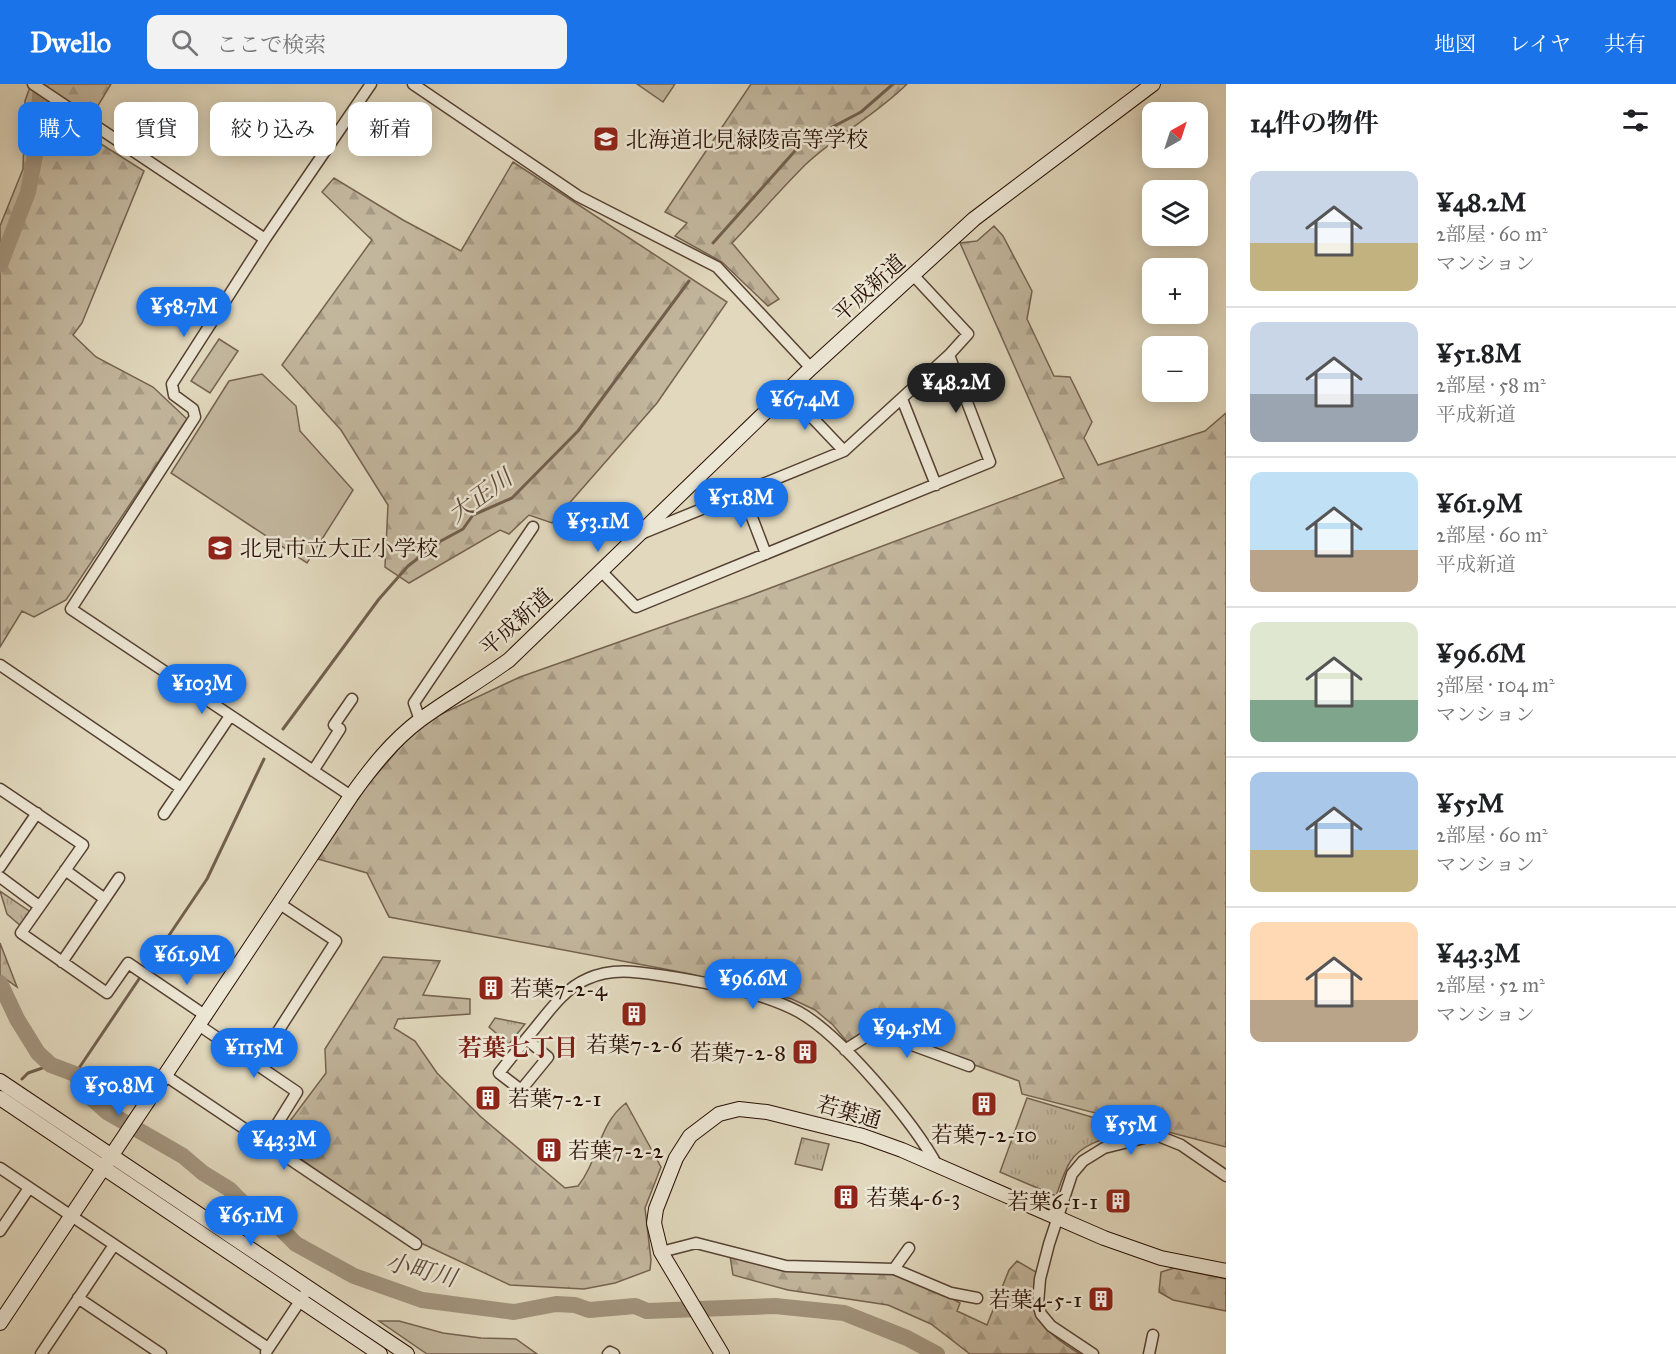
<!DOCTYPE html>
<html lang="ja">
<head>
<meta charset="utf-8">
<style>
  :root { --surface:#fff; --page:#f2f2f2; --text:#202124; --muted:#757577; --line:#e0e0e0; --accent:#1a73e8 }
  body { margin:0; font-family:"IM FELL Great Primer","Noto Serif JP",serif; background:var(--page); color:var(--text); height:100vh; display:flex; flex-direction:column; font-size:22px; white-space:nowrap }
  * { box-sizing:border-box; margin:0 }
  p { font-size:20px; color:var(--muted) }
  .icon { flex:none; width:33px; height:33px; fill:none; stroke:currentColor; stroke-width:2; stroke-linecap:round; stroke-linejoin:round }
  .map { position:relative; flex:1; overflow:hidden }
  .side { display:flex; flex-direction:column; background:var(--surface); width:450px }
  .side>* { flex:none }
  .banner { position:absolute; left:18px; top:18px; width:570px; height:54px; display:flex; gap:12px }
  .needle { width:39px; rotate:39deg }
  .buttons { position:absolute; left:1142px; top:18px; display:grid; gap:12px }
  .buttons a { display:grid; place-items:center; width:66px; height:66px; border-radius:12px; background:var(--surface); box-shadow:0 3px 15px #0003; font-size:30px }
  .price { position:absolute; translate:-50% -51px; padding:0 14px; border-radius:21px; background:var(--accent); color:#fff; font-size:20px; line-height:39px; filter:drop-shadow(0 2px 3px #0008) }
  .price::after { content:''; position:absolute; left:50%; top:36px; width:18px; height:14px; margin-left:-9px; background:inherit; clip-path:polygon(0 0,100% 0,50% 100%) }
  .price.active { background:#222; color:#fff }
  ul { padding:0; list-style:none }
  li { display:flex; align-items:center; gap:18px; height:150px; padding:0 24px }
  li+li { border-top:2px solid var(--line) }
  li span { display:grid; place-items:center; flex:none; width:168px; height:120px; border-radius:12px; color:#555 }
  li>.icon { margin-inline-start:auto }
  span .icon { width:72px; height:72px; fill:#fffc; stroke-width:1 }
  li b { font-size:26px }
  h2 { display:flex; justify-content:space-between; align-items:center; height:72px; padding:0 24px; font-size:26px }
  .tag { padding:0 21px; border-radius:12px; background:var(--surface); box-shadow:0 3px 15px #0003; font-size:21px; line-height:54px }
  .tag.active { background:var(--accent); color:#fff }
  header { display:flex; align-items:center; gap:36px; box-sizing:border-box; height:84px; padding:0 30px; background:var(--accent); color:#fff }
  header strong { font-size:28px }
  nav { display:flex; gap:33px; margin-inline-start:auto; font-size:21px }
  .search { width:420px; height:54px; background:var(--page); display:flex; align-items:center; gap:15px; box-sizing:border-box; padding:0 21px; border-radius:12px; color:var(--muted); font-size:22px }
  main { display:flex; flex:1; min-height:0 }
  .map>svg:first-child { display:block }
  .grass { fill:#c2b69d; stroke:#756250; stroke-width:1.5 }
  .forest { fill:url(#forest-firs); stroke:#756250; stroke-width:1.5 }
  .park { fill:url(#park-tufts); stroke:#756250; stroke-width:1.5 }
  .lines { fill:none; stroke-linecap:round; stroke-linejoin:round }
  .stream { stroke:#715f4d; stroke-width:3 }
  .river { stroke:#a2947e; stroke-width:16 }
  .street-casing { stroke:#564132; stroke-width:13 }
  .secondary-casing { stroke:#280f03; stroke-width:16 }
  .street { stroke:#ece6d4; stroke-width:10 }
  .secondary { stroke:#ece6d4; stroke-width:14 }
  .labels { text-anchor:middle; dominant-baseline:central; stroke-width:5; stroke-linejoin:round; paint-order:stroke }
  .poi-label { font-size:22px; fill:#280f03; stroke:#ece6d4; text-anchor:start }
  .street-label { font-size:22px; fill:#280f03; stroke:#ece6d4 }
  .water-label { font-size:24px; font-style:italic; fill:#5f4b3a; stroke:#ece6d4 }
  .neighbourhood-label { font-size:24px; font-weight:bold; fill:#7a1f14; stroke:#ece6d4 }
</style>
</head>
<body>
<header>
<strong>Dwello</strong>
<div class="search"><svg class="icon" aria-label="search" viewBox="0 0 24 24"><circle cx="10" cy="10" r="6"/><path d="M15 15l6 6"/></svg>ここで検索</div>
<nav><a>地図</a><a>レイヤ</a><a>共有</a></nav>
</header>
<main>
<div class="map">
<svg width="1226" height="1270" viewBox="0 0 1226 1270">
  <defs>
    <pattern id="forest-firs" width="22" height="20" patternUnits="userSpaceOnUse" patternTransform="scale(1.5)"><rect width="22" height="20" fill="#c2b69d"/><path d="M5 1l3.5 6h-7zM16 11l3.5 6h-7z" fill="#a79b86"/></pattern>
    <pattern id="park-tufts" width="24" height="20" patternUnits="userSpaceOnUse" patternTransform="scale(1.5)"><rect width="24" height="20" fill="#c2b69d"/><path d="M3 7l-1-3M5 7V3M7 7l1-3M15 17l-1-3M17 17v-4M19 17l1-3" fill="none" stroke="#a79b86"/></pattern>
  </defs>
  <rect width="100%" height="100%" fill="#e1d8bd"/>
  <filter id="stains"><feTurbulence type="fractalNoise" baseFrequency=".00333" numOctaves="4"/><feColorMatrix values="0 0 0 0 .2 0 0 0 0 .09 0 0 0 0 .02 0 0 0 .5 -.17"/></filter>
  <radialGradient id="worn" r=".72"><stop offset=".6" stop-color="#630" stop-opacity="0"/><stop offset="1" stop-color="#630" stop-opacity=".3"/></radialGradient>
  <path class="grass" d="M 637,0 L 675,0 L 663,18 Z
    M 219,255 L 238,267 L 210,309 L 191,297 Z
    M 262,290 L 296,322 L 300,347 L 353,406 L 307,479 L 171,389 L 229,297 Z
    M 379,1237 L 399,1237 L 443,1249 L 481,1254 L 516,1255 L 537,1270 L 427,1270 Z"/>
  <path class="forest" d="M 31,0 L 111,0 L 82,48 L 144,87 L 82,239 L 73,251 L 96,273 L 153,303 L 187,335 L 66,516 L 34,533 L 22,527 L 0,563 L 0,142 L 23,85 L 25,17 Z
    M 751,0 L 907,0 C 876,31 837,51 805,81 C 780,106 757,133 732,159 L 779,215 L 768,222 L 722,178 L 675,152 L 687,139 L 665,128 Z
    M 513,78 L 727,218 L 657,319 L 552,439 L 529,431 L 509,450 L 500,446 L 409,499 L 385,483 L 388,421 L 341,346 L 282,281 L 372,156 L 322,108 L 334,94 L 403,136 L 461,167 Z
    M 994,142 L 1003,152 L 1032,207 L 1027,235 L 1054,292 L 1070,293 L 1092,338 L 1084,354 L 1098,381 L 1205,347 L 1226,329 L 1226,1063 L 1022,1010 L 1019,997 L 872,944 L 848,959 L 833,941 L 815,926 L 792,915 L 691,890 L 389,833 L 367,789 L 318,775 L 365,704 L 420,640 L 520,593 L 749,512 L 1064,394 L 960,159 L 977,157 Z
    M 0,859 L 17,903 L 0,891 Z
    M 383,873 L 440,877 L 423,911 L 470,915 L 470,930 L 398,935 L 394,944 L 415,957 L 437,989 L 481,1033 L 565,1104 L 578,1102 C 599,1076 598,1040 626,1019 L 661,1083 L 645,1124 L 651,1176 L 650,1186 L 615,1199 L 584,1205 L 510,1201 L 423,1160 L 275,1057 L 326,989 L 325,965 Z
    M 730,1172 L 896,1187 L 932,1203 L 960,1219 L 957,1227 L 987,1241 L 1009,1186 L 1017,1177 L 1041,1191 C 1026,1233 1046,1249 1080,1270 L 970,1270 L 931,1240 L 888,1221 L 788,1206 L 733,1191 Z
    M 1174,1184 L 1226,1195 L 1226,1227 L 1173,1216 L 1159,1208 L 1161,1188 Z"/>
  <path class="park" d="M 0,807 L 32,829 L 22,843 L 7,830 Z
    M 495,934 L 525,940 L 509,960 L 489,943 Z
    M 1027,1014 L 1136,1046 C 1114,1053 1084,1056 1070,1078 C 1064,1088 1060,1101 1056,1112 L 1000,1088 Z
    M 802,1054 L 829,1060 L 822,1086 L 795,1080 Z"/>
  <g class="lines">
    <path class="stream" d="M 713,159 L 802,59 L 861,28 L 893,0
      M 283,645 L 379,515 L 408,482 L 439,458 L 463,445 L 473,431 L 512,414 L 578,347 L 689,197
      M 145,887 L 207,795 L 264,675
      M 75,990 L 141,892
      M 22,995 L 28,989 L 51,981"/>
    <path class="river" d="M 0,181 L 28,108 L 36,66 L 41,0
      M 0,899 L 17,935 L 38,969 L 51,981 L 75,990 L 89,1012 L 107,1028 L 183,1072 L 203,1089 L 229,1105 L 260,1136 L 278,1142 L 296,1160 L 354,1192 L 422,1216 L 514,1228 L 556,1220 L 575,1221 L 589,1226 L 635,1222 L 647,1227 L 775,1222 L 844,1229 L 907,1254 L 937,1270"/>
    <g class="street-casing">
      <path id="street" d="M 33,0 L 265,155
        M 413,0 L 578,112 L 717,183 L 811,284
        M 787,307 L 844,367
        M 902,315 L 936,401
        M 743,410 L 766,470
        M 643,449 L 844,367 L 949,271 L 968,250 L 914,192
        M 601,487 L 636,523 L 990,378 L 949,271
        M 0,581 L 181,704
        M 420,636 L 414,619 L 533,443
        M 313,687 L 340,645 L 334,641 L 352,615
        M 0,705 L 83,761 L 21,849 L 107,909 L 128,879 L 206,932
        M 351,712 L 71,525 L 195,333 L 193,325 L 174,311 L 172,300 L 265,155 L 371,0
        M 164,730 L 230,632
        M 0,783 L 37,729
        M 65,786 L 105,815
        M 0,793 L 39,822
        M 62,878 L 119,794
        M 200,942 L 297,1008 L 266,1058
        M 526,955 C 544,935 561,906 587,895 C 615,882 643,889 672,893 C 713,900 762,908 799,928 C 842,952 915,1040 938,1083
        M 526,955 L 548,973 L 521,1006 L 499,989 Z
        M 845,966 L 870,950 L 882,950 L 969,982
        M 257,980 L 336,857 L 280,820
        M 166,992 L 416,1160
        M 0,1084 L 268,1264
        M 0,1147 L 29,1104
        M 661,1168 L 696,1159 L 786,1182 L 894,1185 L 951,1209 L 977,1214
        M 894,1185 L 909,1164
        M 78,1214 L 161,1270
        M 266,1268 L 304,1211
        M 41,1270 L 114,1161
        M 608,1270 L 610,1268 L 614,1270
        M 1093,1270 L 1051,1242 L 1041,1230 L 1038,1220 L 1040,1195 L 1049,1160 L 1072,1090 L 1083,1077 L 1104,1064 L 1156,1051 L 1181,1061 L 1226,1092
        M 1149,1270 L 1153,1251"/>
    </g>
    <g class="secondary-casing">
      <path id="secondary" d="M 0,997 L 407,1270
        M 0,1014 L 380,1270
        M 0,1239 L 351,712 C 371,684 392,657 420,636 C 449,615 480,597 509,576 L 811,284 L 974,135 L 1153,0
        M 722,1270 L 661,1168 L 654,1139 L 656,1125 L 676,1074 L 690,1052 L 719,1030 L 739,1025 L 767,1028 L 863,1052 L 902,1066 L 1104,1154 L 1161,1174 L 1226,1187"/>
    </g>
    <use href="#street" class="street"/>
    <use href="#secondary" class="secondary"/>
  </g>
  <defs>
    <g id="school-square" transform="scale(1.35)"><rect x="-9" y="-9" width="18" height="18" rx="4" fill="#8f2418" stroke="#ece6d4"/><path d="M0-5L7-2L0 1L-7-2ZM-4 1L0 2.5L4 1V4Q0 6-4 4Z" fill="#fff"/></g>
    <g id="building-square" transform="scale(1.35)"><rect x="-9" y="-9" width="18" height="18" rx="4" fill="#8f2418" stroke="#ece6d4"/><path d="M-4-6H4V6H1V3H-1V6H-4ZM-2.5-4.3h1.7v1.8h-1.7ZM.8-4.3h1.7v1.8H.8ZM-2.5-1h1.7V.8h-1.7ZM.8-1h1.7V.8H.8Z" fill="#fff"/></g>
  </defs>
  <g fill-rule="evenodd">
    <use href="#school-square" x="606" y="55"/>
    <use href="#school-square" x="220" y="464"/>
    <use href="#building-square" x="491" y="904"/>
    <use href="#building-square" x="634" y="930"/>
    <use href="#building-square" x="805" y="968"/>
    <use href="#building-square" x="488" y="1014"/>
    <use href="#building-square" x="984" y="1020"/>
    <use href="#building-square" x="549" y="1066"/>
    <use href="#building-square" x="846" y="1113"/>
    <use href="#building-square" x="1118" y="1117"/>
    <use href="#building-square" x="1101" y="1215"/>
  </g>
  <g class="labels">
    <g class="poi-label">
      <text x="626" y="55">北海道北見緑陵高等学校</text>
      <text x="240" y="464">北見市立大正小学校</text>
      <text x="510" y="904">若葉7-2-4</text>
      <text x="634" y="960" text-anchor="middle">若葉7-2-6</text>
      <text x="786" y="968" text-anchor="end">若葉7-2-8</text>
      <text x="508" y="1014">若葉7-2-1</text>
      <text x="984" y="1050" text-anchor="middle">若葉7-2-10</text>
      <text x="568" y="1066">若葉7-2-2</text>
      <text x="866" y="1113">若葉4-6-3</text>
      <text x="1098" y="1117" text-anchor="end">若葉6-1-1</text>
      <text x="1082" y="1215" text-anchor="end">若葉4-5-1</text>
    </g>
    <g class="street-label">
      <text transform="translate(869 204) rotate(-42)">平成新道</text>
      <text transform="translate(516 538) rotate(-42)">平成新道</text>
      <text transform="translate(849 1028) rotate(16)">若葉通</text>
    </g>
    <g class="water-label">
      <text transform="translate(480 412) rotate(-36)">大正川</text>
      <text transform="translate(421 1186) rotate(14)">小町川</text>
    </g>
    <g class="neighbourhood-label">
      <text x="518" y="964">若葉七丁目</text>
    </g>
  </g>
  <rect width="100%" height="100%" filter="url(#stains)"/>
  <rect width="100%" height="100%" fill="url(#worn)"/>
</svg>
<div class="buttons">
<a><svg class="needle" viewBox="-14 -14 28 28"><path d="M0-13l5 13h-10z" fill="#e53935"/><path d="M0 13l5-13h-10z" fill="#757577"/></svg></a>
<a><svg class="icon" aria-label="layers" viewBox="0 0 24 24"><path d="M12 4l9 5-9 5-9-5zM3 14l9 5 9-5"/></svg></a>
<a>+</a>
<a>−</a>
</div>
<b class="price" style="left:184px;top:254px">¥58.7M</b>
<b class="price active" style="left:956px;top:330px">¥48.2M</b>
<b class="price" style="left:805px;top:347px">¥67.4M</b>
<b class="price" style="left:741px;top:445px">¥51.8M</b>
<b class="price" style="left:598px;top:469px">¥53.1M</b>
<b class="price" style="left:202px;top:631px">¥103M</b>
<b class="price" style="left:187px;top:902px">¥61.9M</b>
<b class="price" style="left:753px;top:926px">¥96.6M</b>
<b class="price" style="left:907px;top:975px">¥94.5M</b>
<b class="price" style="left:254px;top:995px">¥115M</b>
<b class="price" style="left:119px;top:1033px">¥50.8M</b>
<b class="price" style="left:1131px;top:1072px">¥55M</b>
<b class="price" style="left:284px;top:1087px">¥43.3M</b>
<b class="price" style="left:251px;top:1163px">¥65.1M</b>
<div class="banner">
<a class="tag active">購入</a>
<a class="tag">賃貸</a>
<a class="tag">絞り込み</a>
<a class="tag">新着</a>
</div>
</div>
<section class="side">
<h2>14件の物件<svg class="icon" aria-label="filters" viewBox="0 0 24 24"><path d="M4 7h16M4 17h16"/><circle cx="9" cy="7" r="2"/><circle cx="15" cy="17" r="2"/></svg></h2>
<ul>
<li><span style="background:linear-gradient(#c9d6e8 60%,#c2b280 0)"><svg class="icon" aria-label="home" viewBox="0 0 24 24"><path d="M3 11l9-7 9 7M6 9v11h12V9"/></svg></span><div><b>¥48.2M</b><p>2部屋 · 60 m²</p><p>マンション</p></div></li>
<li><span style="background:linear-gradient(#c9d6e8 60%,#9aa5b1 0)"><svg class="icon" aria-label="home" viewBox="0 0 24 24"><path d="M3 11l9-7 9 7M6 9v11h12V9"/></svg></span><div><b>¥51.8M</b><p>2部屋 · 58 m²</p><p>平成新道</p></div></li>
<li><span style="background:linear-gradient(#bfe0f5 65%,#b9a48a 0)"><svg class="icon" aria-label="home" viewBox="0 0 24 24"><path d="M3 11l9-7 9 7M6 9v11h12V9"/></svg></span><div><b>¥61.9M</b><p>2部屋 · 60 m²</p><p>平成新道</p></div></li>
<li><span style="background:linear-gradient(#dfe7d0 65%,#7fa58c 0)"><svg class="icon" aria-label="home" viewBox="0 0 24 24"><path d="M3 11l9-7 9 7M6 9v11h12V9"/></svg></span><div><b>¥96.6M</b><p>3部屋 · 104 m²</p><p>マンション</p></div></li>
<li><span style="background:linear-gradient(#a9c7e8 65%,#c2b280 0)"><svg class="icon" aria-label="home" viewBox="0 0 24 24"><path d="M3 11l9-7 9 7M6 9v11h12V9"/></svg></span><div><b>¥55M</b><p>2部屋 · 60 m²</p><p>マンション</p></div></li>
<li><span style="background:linear-gradient(#ffd9b3 65%,#b9a48a 0)"><svg class="icon" aria-label="home" viewBox="0 0 24 24"><path d="M3 11l9-7 9 7M6 9v11h12V9"/></svg></span><div><b>¥43.3M</b><p>2部屋 · 52 m²</p><p>マンション</p></div></li>
</ul>
</section>
</main>
</body>
</html>
